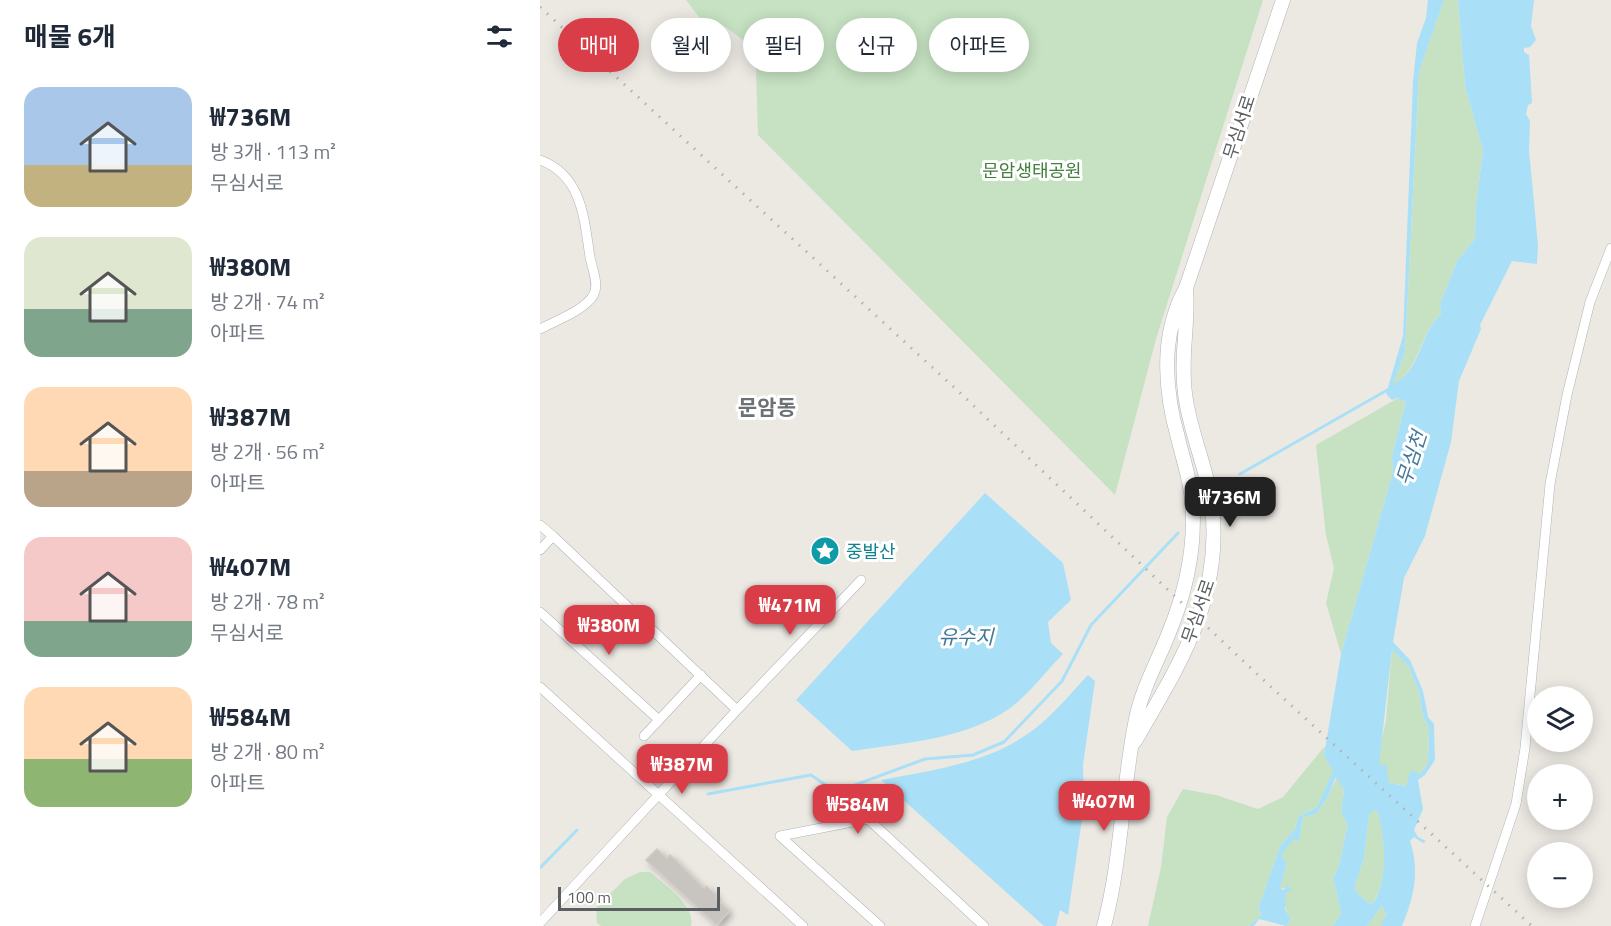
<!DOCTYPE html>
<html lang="ko">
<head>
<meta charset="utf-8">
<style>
  :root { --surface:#fff; --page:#f2f2f3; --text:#1f2937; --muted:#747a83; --accent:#d93d48 }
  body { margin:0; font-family:"Titillium Web","Noto Sans KR",sans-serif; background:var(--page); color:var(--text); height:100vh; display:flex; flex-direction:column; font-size:22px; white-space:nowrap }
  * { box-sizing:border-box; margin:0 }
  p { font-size:20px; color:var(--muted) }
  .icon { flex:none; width:33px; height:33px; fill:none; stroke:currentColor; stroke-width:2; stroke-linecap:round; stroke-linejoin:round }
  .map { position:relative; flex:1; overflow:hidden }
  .sheet { display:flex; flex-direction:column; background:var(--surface); width:540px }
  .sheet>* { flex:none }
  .guide { position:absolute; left:18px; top:18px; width:570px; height:54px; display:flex; gap:12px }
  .buttons { position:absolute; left:987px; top:686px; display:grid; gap:12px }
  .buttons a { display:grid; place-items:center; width:66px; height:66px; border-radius:50%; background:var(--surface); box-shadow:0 3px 15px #0003; font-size:30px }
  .scale { position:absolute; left:18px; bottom:15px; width:162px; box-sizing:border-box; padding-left:6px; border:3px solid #5b5f62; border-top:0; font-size:16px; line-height:21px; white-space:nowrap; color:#5b5f62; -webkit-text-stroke:4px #fff; paint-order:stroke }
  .price { position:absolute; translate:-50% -51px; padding:0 14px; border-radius:12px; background:var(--accent); color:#fff; font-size:20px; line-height:39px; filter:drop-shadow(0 2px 3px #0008) }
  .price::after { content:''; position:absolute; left:50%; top:36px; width:18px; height:14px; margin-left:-9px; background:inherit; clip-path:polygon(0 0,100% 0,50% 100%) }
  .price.active { background:#222; color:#fff }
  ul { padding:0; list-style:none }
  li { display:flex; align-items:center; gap:18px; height:150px; padding:0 24px }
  li span { display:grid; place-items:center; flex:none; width:168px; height:120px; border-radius:18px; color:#555 }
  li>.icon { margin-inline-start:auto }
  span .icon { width:72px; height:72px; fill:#fffc; stroke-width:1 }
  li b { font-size:26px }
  h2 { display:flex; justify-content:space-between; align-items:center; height:72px; padding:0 24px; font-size:26px }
  .tag { padding:0 21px; border-radius:27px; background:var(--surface); box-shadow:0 3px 15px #0003; font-size:21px; line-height:54px }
  .tag.active { background:var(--accent); color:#fff }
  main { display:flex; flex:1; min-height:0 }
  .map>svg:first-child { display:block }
  .green { fill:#c6e2c2 }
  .water { fill:#a9e0f7; fill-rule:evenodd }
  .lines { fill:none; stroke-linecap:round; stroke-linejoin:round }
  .stream { stroke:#a9e0f7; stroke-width:3 }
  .building { fill:#c8c4c0; stroke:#d0cac2; stroke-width:1.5; filter:url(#shadow) }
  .street-casing { stroke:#b0b4b7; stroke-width:10 }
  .secondary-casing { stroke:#b0b3b7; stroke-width:15 }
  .street { stroke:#fff; stroke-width:9 }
  .secondary { stroke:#fff; stroke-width:14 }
  .rail { stroke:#b1b2b2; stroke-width:3; stroke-dasharray:1.5 8; stroke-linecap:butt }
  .labels { text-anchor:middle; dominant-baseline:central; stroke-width:6; stroke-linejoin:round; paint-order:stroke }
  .street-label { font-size:18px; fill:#5b5f62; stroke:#fff }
  .park-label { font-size:18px; fill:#43803c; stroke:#fff }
  .culture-label { font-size:18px; fill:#0d838f; stroke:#fff; text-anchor:start }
  .water-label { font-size:20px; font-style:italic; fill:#427797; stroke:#fff }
  .quarter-label { font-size:21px; font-weight:bold; fill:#6c7174; stroke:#fff }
</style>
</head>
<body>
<main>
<section class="sheet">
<h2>매물 6개<svg class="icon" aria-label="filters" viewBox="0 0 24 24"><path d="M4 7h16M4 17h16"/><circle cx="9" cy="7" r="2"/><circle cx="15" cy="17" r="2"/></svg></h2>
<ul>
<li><span style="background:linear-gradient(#a9c7e8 65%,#c2b280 0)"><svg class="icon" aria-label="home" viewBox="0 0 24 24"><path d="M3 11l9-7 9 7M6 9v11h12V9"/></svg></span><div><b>₩736M</b><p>방 3개 · 113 m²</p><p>무심서로</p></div></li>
<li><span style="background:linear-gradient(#dfe7d0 60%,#7fa58c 0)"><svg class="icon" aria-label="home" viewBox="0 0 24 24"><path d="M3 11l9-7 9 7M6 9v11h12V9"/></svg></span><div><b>₩380M</b><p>방 2개 · 74 m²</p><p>아파트</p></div></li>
<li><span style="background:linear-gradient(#ffd9b3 70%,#b9a48a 0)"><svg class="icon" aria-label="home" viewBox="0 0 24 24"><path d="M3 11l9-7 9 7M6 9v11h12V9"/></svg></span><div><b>₩387M</b><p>방 2개 · 56 m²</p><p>아파트</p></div></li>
<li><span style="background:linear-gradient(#f6c9c9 70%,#7fa58c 0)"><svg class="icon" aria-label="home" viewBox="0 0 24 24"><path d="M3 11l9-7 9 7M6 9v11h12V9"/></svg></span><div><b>₩407M</b><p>방 2개 · 78 m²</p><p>무심서로</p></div></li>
<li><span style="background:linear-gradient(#ffd9b3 60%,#8fb573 0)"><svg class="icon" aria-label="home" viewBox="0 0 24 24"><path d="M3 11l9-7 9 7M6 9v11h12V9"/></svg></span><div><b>₩584M</b><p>방 2개 · 80 m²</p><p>아파트</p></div></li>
</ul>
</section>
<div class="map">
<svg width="1071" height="926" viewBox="0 0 1071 926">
  <defs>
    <filter id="shadow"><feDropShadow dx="3.5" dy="3.5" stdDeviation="3" flood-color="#0004"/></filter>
  </defs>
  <rect width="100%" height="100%" fill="#ece9e3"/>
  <path class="green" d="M 146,0 L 723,0 L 616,339 L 575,495 L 218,135 L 216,69 L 208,44 L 187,28 L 159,17 Z
    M 904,0 L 918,0 L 925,86 L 943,151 L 936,204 L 935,239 L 917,261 L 900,304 L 901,314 C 879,333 880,372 852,385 L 865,352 L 879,72 Z
    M 858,398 L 866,402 L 852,455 L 853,472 L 801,654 L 786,603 L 794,568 L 786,535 L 776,445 Z
    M 852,648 L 869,667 L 879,692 L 883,716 L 889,728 L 888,764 L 880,774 L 871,771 L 867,786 L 849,783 L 839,765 L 839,752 L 846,720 Z
    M 785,746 L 784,755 L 794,771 L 777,807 L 759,816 L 755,829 L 740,846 L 718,909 L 722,914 L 709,926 L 608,926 L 621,867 L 627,817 L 643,789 L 676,795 L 718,809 L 743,797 Z
    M 797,777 L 804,790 L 801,812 L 808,826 C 802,842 803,864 793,877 L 801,913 L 793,926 L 746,926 L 751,919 C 745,910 741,898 749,889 L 740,888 L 747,863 L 740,855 L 754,838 L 759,842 L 763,817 L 776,814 L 788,797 Z
    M 833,810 L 837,811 C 847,837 849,883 831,905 L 816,892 L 815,885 L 824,859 L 829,813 Z
    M 100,872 L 110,872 C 124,885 156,905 151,926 L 61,926 L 57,923 L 56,908 L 85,879 Z
    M 842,905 C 846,913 848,920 841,926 L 827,926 Z"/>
  <path class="water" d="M 888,0 L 904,0 L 879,72 L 865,352 L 853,384 C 880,373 880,332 901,314 L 900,304 L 917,261 L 935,239 L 936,204 L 943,151 L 925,86 L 918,0 L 994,0 L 991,26 L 996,40 L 990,47 L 984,48 L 984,52 L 989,55 L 992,103 L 988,105 L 986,114 L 990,121 L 989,150 L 998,245 L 997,264 L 972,261 L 940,325 L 941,329 L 919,381 L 911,442 L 885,536 L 864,578 L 853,642 L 870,660 L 883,691 L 888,717 L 894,724 L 895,760 L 885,775 L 878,780 L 883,809 L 874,830 L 878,837 L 886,841 L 883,843 L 874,837 L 870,841 C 880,871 874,897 862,926 L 841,926 L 846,915 L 842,905 L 827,926 L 793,926 L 801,913 L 793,877 C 803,864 802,842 808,826 L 801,812 L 804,790 L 796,777 L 788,797 L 776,814 L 763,817 L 759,842 L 754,839 L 741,855 L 747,863 L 740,888 L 744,890 L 747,885 L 752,889 L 746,893 L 745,909 L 751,919 L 746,926 L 719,919 L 714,926 L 709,926 L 722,914 L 718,909 L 740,846 L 755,829 L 759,816 L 777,807 L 793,771 L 784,755 L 801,654 L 853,472 L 852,455 L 866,402 L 858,398 L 852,400 L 846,394 L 863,336 L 873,81 L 877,43 L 886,18 ZM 852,649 L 869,667 L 879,692 L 883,716 L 889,728 L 888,764 L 880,774 L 871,770 L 866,786 L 849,783 L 846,764 L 839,765 ZM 834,810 L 837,811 C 846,835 849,886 831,905 L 816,892 L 815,885 L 824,859 L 829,814 Z
    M 445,493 L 523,563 L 531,600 L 508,622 L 511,643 L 523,654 C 509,668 497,684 482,698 C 439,739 368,742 312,751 L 256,700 Z
    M 548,675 L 555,681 L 543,765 L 544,805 L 528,915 L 520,910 L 516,926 L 504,926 L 341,780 C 392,770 445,764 489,733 C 511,718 530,694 548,675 Z"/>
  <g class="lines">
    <path class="stream" d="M 700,474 L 849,389
      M 168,794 L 271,775 L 296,792 L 385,759 L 433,755 L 464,742 L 522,681 L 551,625 L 638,533
      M 0,868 L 37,830"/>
  </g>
  <path class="building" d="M 117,849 L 127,859 L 130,855 L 164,889 L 166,886 L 177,896 L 175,898 L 189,911 L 177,925 L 106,860 Z"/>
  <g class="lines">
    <g class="street-casing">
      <path id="street" d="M 0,160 C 43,176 44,220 50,257 C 52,268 59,284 54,294 C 46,310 15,321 0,329
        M 0,525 L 13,536
        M 0,550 L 13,536 L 197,710 L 0,923
        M 0,612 L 119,720
        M 0,687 L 263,926
        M 197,710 L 321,580
        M 104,736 L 161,675
        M 340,926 L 240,836 L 328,819 L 444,926
        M 935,926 L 976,804 L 985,748 L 1010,484 L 1027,395 L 1050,302 L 1071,248"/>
    </g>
    <g class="secondary-casing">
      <path id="secondary" d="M 595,741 C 641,662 685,594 671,499 C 665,463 649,429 645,393 C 640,357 649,323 646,288
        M 564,926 C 582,858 582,787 596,719 C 602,688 619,659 630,630 C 647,588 656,545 652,500 C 650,479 643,459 638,438 C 624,388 620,335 646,288 L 743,0"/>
    </g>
    <use href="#street" class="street"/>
    <use href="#secondary" class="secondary"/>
    <path class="rail" d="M 0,7 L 418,391 L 718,675 L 992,926"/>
  </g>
  <defs>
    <g id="sight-disc" transform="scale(1.5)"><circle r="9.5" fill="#0f9aa8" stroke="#fff"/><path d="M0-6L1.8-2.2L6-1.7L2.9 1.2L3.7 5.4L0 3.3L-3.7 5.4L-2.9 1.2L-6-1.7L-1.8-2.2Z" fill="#fff"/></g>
  </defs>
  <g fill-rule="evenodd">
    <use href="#sight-disc" x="285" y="551"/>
  </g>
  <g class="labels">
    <g class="street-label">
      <text transform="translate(699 127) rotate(-72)">무심서로</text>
      <text transform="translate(658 611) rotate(-71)">무심서로</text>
    </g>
    <g class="park-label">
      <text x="492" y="170">문암생태공원</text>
    </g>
    <g class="culture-label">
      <text x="306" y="551">중발산</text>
    </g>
    <g class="water-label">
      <text transform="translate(871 458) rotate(-72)">무심천</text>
      <text x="426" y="636">유수지</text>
    </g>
    <g class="quarter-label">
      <text x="227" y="407">문암동</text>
    </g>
  </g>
</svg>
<div class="buttons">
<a><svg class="icon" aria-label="layers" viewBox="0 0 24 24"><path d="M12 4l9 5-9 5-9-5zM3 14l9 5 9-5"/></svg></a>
<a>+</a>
<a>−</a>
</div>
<div class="scale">100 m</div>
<b class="price active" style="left:690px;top:528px">₩736M</b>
<b class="price" style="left:250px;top:636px">₩471M</b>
<b class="price" style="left:69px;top:656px">₩380M</b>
<b class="price" style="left:142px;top:795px">₩387M</b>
<b class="price" style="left:564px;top:832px">₩407M</b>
<b class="price" style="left:318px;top:835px">₩584M</b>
<div class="guide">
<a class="tag active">매매</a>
<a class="tag">월세</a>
<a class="tag">필터</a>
<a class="tag">신규</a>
<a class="tag">아파트</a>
</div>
</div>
</main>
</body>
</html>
